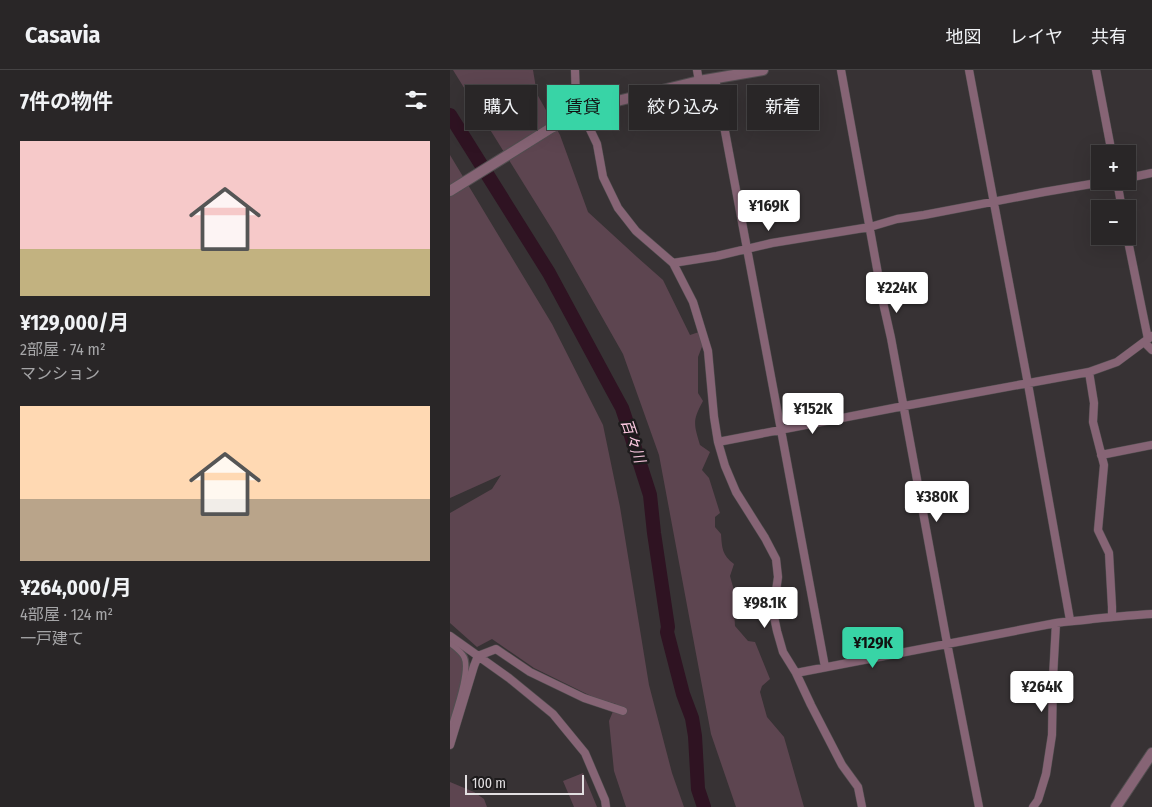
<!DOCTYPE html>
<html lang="ja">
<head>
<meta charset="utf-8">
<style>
  :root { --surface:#292627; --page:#353233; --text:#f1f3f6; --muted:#a5a5a7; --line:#454344; --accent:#38d4a6 }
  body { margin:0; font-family:"Fira Sans Condensed","Noto Sans JP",sans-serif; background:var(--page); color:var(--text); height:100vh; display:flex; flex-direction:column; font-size:19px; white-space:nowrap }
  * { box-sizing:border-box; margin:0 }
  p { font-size:16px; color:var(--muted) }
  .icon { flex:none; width:28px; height:28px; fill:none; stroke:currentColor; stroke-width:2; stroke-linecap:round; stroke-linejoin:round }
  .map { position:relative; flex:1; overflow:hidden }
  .side { display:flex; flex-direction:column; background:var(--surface); width:450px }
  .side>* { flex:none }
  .top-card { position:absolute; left:15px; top:15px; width:475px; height:45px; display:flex; gap:10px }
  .buttons { position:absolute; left:641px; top:75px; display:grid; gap:10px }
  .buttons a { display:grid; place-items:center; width:45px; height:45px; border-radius:0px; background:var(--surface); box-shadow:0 5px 20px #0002,0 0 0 1px var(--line); font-size:25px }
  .scale { position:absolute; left:15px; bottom:12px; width:119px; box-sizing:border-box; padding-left:5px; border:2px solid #e2dfe1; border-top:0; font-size:14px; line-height:18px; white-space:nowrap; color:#e2dfe1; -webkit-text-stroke:4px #1d1b1c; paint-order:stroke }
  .price { position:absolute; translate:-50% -42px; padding:0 11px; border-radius:5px; background:#fff; color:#222; font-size:16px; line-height:32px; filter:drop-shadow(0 1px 2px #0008) }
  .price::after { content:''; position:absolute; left:50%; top:30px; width:15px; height:11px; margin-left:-8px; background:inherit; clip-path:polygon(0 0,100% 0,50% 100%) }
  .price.active { background:var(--accent); color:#111 }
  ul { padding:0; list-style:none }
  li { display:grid; align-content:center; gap:10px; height:265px; padding:0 20px }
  li span { display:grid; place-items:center; height:155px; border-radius:0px; color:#555 }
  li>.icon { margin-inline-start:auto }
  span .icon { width:90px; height:90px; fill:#fffc; stroke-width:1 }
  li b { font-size:21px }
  h2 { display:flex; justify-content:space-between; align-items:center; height:60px; padding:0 20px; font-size:21px }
  .pill { padding:0 18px; border-radius:0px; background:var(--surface); box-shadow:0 5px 20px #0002,0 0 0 1px var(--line); font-size:18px; line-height:45px }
  .pill.active { background:var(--accent); color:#111 }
  header { display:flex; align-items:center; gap:30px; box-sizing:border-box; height:70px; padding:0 25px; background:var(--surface); border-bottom:1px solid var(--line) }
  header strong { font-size:24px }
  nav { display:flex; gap:28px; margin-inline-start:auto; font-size:18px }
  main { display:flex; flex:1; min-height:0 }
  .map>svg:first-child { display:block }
  .green { fill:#5d4550 }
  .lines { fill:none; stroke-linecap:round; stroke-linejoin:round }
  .river { stroke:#2f1322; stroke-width:14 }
  .pedestrian-casing { stroke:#524e50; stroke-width:8 }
  .minor-casing { stroke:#524e50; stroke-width:9 }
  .tertiary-casing { stroke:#524e50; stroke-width:12 }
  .pedestrian { stroke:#866475; stroke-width:5.5 }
  .minor { stroke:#866475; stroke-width:8 }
  .tertiary { stroke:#866475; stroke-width:10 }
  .labels { text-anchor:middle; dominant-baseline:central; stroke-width:5; stroke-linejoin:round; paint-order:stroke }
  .water-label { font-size:15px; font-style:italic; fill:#fac7df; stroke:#1d1b1c }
</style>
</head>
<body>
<header>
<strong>Casavia</strong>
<nav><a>地図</a><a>レイヤ</a><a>共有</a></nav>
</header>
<main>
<section class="side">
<h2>7件の物件<svg class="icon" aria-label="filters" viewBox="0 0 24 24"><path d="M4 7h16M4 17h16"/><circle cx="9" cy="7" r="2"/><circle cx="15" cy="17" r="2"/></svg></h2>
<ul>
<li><span style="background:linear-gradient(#f6c9c9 70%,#c2b280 0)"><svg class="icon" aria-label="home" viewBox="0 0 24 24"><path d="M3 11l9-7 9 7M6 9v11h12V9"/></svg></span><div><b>¥129,000/月</b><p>2部屋 · 74 m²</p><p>マンション</p></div></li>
<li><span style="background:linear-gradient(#ffd9b3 60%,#b9a48a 0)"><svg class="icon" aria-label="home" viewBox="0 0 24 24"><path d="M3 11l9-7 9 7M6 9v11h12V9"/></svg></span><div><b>¥264,000/月</b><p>4部屋 · 124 m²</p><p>一戸建て</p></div></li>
</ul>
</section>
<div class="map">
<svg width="702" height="737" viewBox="0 0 702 737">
  <rect width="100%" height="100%" fill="#373234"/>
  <path class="green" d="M 3,0 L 83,0 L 87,24 L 110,65 L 138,142 L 187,187 L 213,210 L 240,265 L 249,262 L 253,274 L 248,287 L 248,323 L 253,331 C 242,351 244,354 250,375 L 260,382 L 252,400 L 259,408 L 270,443 L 265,447 L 265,457 L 271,464 C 272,478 272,485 284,494 L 280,506 L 285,524 L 290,533 L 284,540 L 285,556 L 298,571 L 305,572 L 320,609 L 312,616 L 310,622 L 317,647 L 334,667 L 354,737 L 286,737 L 261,664 L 209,385 L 173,284 L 105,164 Z
    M 0,85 L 102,254 L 153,355 L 170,437 L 199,615 L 222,703 L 234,737 L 176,737 L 164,701 L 159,651 L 166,634 L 145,628 L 84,598 L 42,569 L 27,577 L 0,553 L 0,443 L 42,419 L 51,405 L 0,428 Z
    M 0,573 L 16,592 L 0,661 Z
    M 133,703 L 147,737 L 124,737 L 113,711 Z
    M 0,712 L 24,722 L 34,729 L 37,737 L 0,737 Z"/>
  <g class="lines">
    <path class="river" d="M 0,45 L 99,203 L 160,316 L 172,338 L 176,350 L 200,425 L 204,463 L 218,557 L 217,562 L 233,624 L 242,648 L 245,666 L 248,719 L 254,737"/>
    <g class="pedestrian-casing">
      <path id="pedestrian" d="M 0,573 C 5,577 12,582 14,587 C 21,601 4,646 0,661"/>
    </g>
    <g class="minor-casing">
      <path id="minor" d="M 125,0 L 126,30 L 147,74 L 153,107 L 168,138 L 186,161 L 223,193 L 243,232 L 258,281 L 264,347 L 268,372 L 275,396 L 286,422 L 315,468 L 326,489 L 328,507 L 323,542 L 327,561 L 333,582 L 346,603 L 361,635 L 392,695 L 408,717 L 412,737
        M 247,0 L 249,11
        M 391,0 L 434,237 L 441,268 L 497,573 L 529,737
        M 519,0 L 578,314 L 620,550
        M 646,0 L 662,84
        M 265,8 L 331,360 L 375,597
        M 678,108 L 702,103
        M 667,111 L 672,139
        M 677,166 L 698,269
        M 223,193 L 267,186 L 322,173 L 420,157 L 447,149 L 474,145 L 594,122 L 659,111
        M 694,272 L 702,280
        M 639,302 L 644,333 L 643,352 L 654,395 L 648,460 L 659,483 L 662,537 L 662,547
        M 268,372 L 454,336 L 639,302 L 667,292 L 702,266
        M 651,385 L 702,375
        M 0,566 L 59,608 L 103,644 L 135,683 L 155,730 L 156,737
        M 346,603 L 606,553 C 618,551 630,551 642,549 C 662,547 682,545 702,544
        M 0,675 L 24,596 L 28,586 L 46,579 L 80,602 L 134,628 L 173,641
        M 583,737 L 588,730 L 596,704 L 602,665 L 603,607 L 606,553"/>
    </g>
    <g class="tertiary-casing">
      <path id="tertiary" d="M 0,121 L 101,58 L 131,43 L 159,33 L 249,11 L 313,0
        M 666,737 L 702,683"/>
    </g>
    <use href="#pedestrian" class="pedestrian"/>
    <use href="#minor" class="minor"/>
    <use href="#tertiary" class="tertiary"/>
  </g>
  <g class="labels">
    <g class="water-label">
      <text transform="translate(183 371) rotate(71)">百々川</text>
    </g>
  </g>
</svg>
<div class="buttons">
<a>+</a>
<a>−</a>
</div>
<div class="scale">100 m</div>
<b class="price" style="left:319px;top:162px">¥169K</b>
<b class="price" style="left:447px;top:244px">¥224K</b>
<b class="price" style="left:363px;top:365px">¥152K</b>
<b class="price" style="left:487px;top:453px">¥380K</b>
<b class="price" style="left:315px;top:559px">¥98.1K</b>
<b class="price active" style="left:423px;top:599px">¥129K</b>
<b class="price" style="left:592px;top:643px">¥264K</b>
<div class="top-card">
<a class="pill">購入</a>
<a class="pill active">賃貸</a>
<a class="pill">絞り込み</a>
<a class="pill">新着</a>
</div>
</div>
</main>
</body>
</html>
